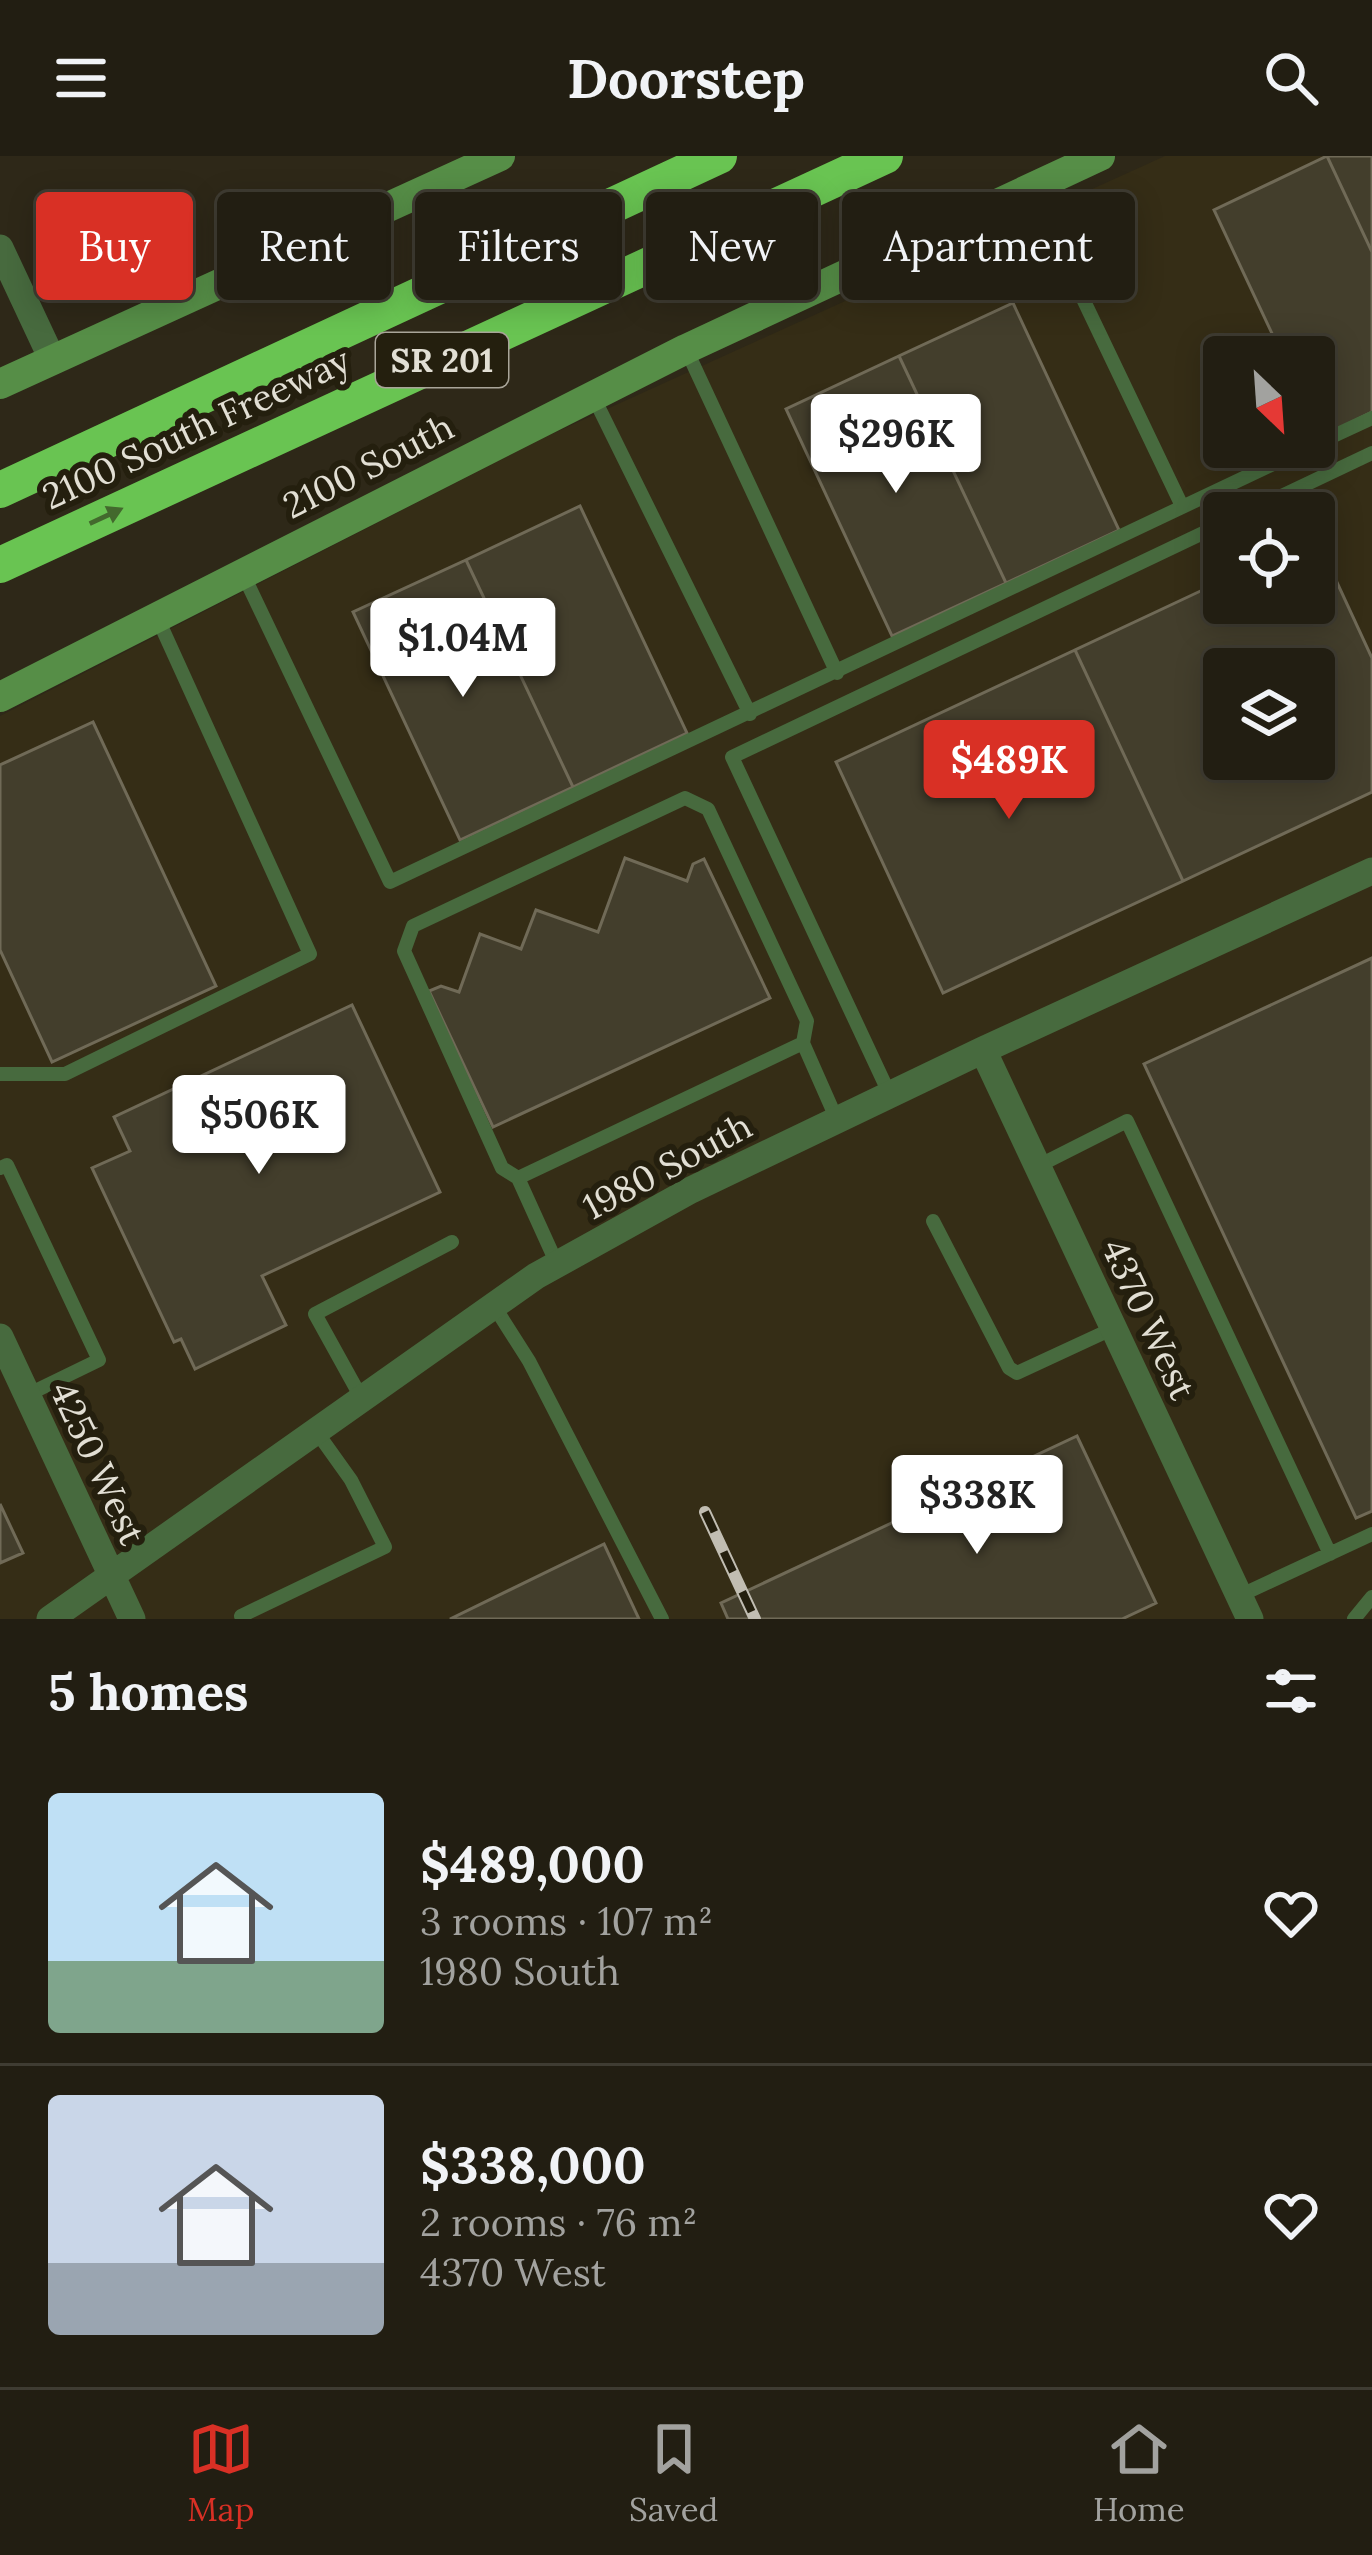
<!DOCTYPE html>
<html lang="en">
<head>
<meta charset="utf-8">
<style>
  :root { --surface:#221e12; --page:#2a271b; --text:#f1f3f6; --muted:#a2a29f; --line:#3f3c32; --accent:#d93025 }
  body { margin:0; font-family:Lora,serif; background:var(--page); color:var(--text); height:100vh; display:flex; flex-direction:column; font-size:45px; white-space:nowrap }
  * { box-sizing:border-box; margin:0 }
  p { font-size:39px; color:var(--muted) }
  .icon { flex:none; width:66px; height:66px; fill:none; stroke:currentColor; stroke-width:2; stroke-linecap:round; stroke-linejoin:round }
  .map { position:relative; height:1463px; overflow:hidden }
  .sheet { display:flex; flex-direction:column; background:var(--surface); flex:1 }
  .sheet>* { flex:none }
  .guide { position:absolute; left:36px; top:36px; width:1302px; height:108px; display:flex; gap:24px }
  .needle { width:78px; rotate:155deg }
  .controls { position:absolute; left:1203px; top:180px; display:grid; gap:24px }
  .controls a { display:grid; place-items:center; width:132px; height:132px; border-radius:12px; background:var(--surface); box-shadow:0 6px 30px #0003,0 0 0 3px var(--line); font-size:60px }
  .price { position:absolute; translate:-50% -102px; padding:0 27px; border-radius:12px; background:#fff; color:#222; font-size:39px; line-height:78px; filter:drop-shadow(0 3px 6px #0008) }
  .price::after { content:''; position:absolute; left:50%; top:72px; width:36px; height:27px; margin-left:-18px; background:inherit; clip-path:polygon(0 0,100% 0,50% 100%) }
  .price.active { background:var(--accent); color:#fff }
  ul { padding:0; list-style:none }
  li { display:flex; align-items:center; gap:36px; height:300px; padding:0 48px }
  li+li { border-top:3px solid var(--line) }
  li span { display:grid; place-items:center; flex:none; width:336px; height:240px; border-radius:12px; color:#555 }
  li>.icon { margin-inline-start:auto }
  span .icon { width:144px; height:144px; fill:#fffc; stroke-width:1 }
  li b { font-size:51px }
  h2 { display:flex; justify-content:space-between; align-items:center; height:144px; padding:0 48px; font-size:51px }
  .tag { padding:0 42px; border-radius:12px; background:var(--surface); box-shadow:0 6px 30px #0003,0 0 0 3px var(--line); font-size:42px; line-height:108px }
  .tag.active { background:var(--accent); color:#fff }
  header { display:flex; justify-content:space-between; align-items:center; height:156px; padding:0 48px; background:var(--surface); font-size:54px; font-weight:700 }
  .menu { display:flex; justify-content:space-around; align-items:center; height:168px; border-top:3px solid var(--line); background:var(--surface); font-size:33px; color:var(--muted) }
  .menu a { display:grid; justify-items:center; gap:6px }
  .menu .active { color:var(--accent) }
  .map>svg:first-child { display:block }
  .built { fill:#352d16; fill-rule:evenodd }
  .building { fill:#433e2c; stroke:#706a57; stroke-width:3; fill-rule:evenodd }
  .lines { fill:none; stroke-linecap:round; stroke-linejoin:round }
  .lane { stroke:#476a3e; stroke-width:14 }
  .street { stroke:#476a3e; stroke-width:27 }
  .secondary { stroke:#568e47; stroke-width:30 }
  .highway { stroke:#69c452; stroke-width:36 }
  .rail-casing { stroke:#c1bdb2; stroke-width:12 }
  .rail { stroke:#241f0e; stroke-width:8; stroke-dasharray:22; stroke-linecap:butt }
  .oneway { fill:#43692d }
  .labels { text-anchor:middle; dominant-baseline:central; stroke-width:12; stroke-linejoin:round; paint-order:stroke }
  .shield { fill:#241f0e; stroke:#a9a599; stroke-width:3 }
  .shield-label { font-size:33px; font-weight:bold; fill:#e2dfd4 }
  .street-label { font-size:36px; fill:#e2dfd4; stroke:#241f0e }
</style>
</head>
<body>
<header><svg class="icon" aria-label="menu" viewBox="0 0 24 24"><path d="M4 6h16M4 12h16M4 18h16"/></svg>Doorstep<svg class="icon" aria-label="search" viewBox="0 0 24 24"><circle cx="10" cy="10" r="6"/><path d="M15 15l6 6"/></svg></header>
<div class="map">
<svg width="1372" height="1463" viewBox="0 0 1372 1463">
  <rect width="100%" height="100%" fill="#2e2818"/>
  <path class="built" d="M 1165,0 L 1372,0 L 1372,1463 L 0,1463 L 0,560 L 543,282 ZM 1224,201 L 1314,201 L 1314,291 L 1224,291 ZM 1224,357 L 1314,357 L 1314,447 L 1224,447 ZM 1224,513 L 1314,513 L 1314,603 L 1224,603 Z"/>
  <path class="building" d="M 1327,0 L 1372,96 L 1372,256 L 1321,281 L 1314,267 L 1314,201 L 1283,201 L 1214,54 Z
    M 1327,0 L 1372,0 L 1372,96 Z
    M 1013,147 L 1119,374 L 1006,427 L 899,200 Z
    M 899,200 L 1006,427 L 892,480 L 786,253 Z
    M 580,350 L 687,577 L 573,631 L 466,404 Z
    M 1316,381 L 1372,502 L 1372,636 L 1183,725 L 1075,494 L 1224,424 L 1224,447 L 1314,447 ZM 1224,513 L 1314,513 L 1314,603 L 1224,603 Z
    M 466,404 L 573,631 L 460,684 L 353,456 Z
    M 1075,494 L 1183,725 L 943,837 L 836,606 Z
    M 93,566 L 216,830 L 52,906 L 0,794 L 0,609 Z
    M 625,702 L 687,725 L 693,708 L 704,703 L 770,842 L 493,971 L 429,835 L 441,830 L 459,836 L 480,778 L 521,793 L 536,754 L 598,776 Z
    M 1372,802 L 1372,1355 L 1356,1362 L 1144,908 Z
    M 352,849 L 440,1036 L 262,1120 L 286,1169 L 195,1213 L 181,1183 L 174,1186 L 92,1012 L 130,995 L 114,961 Z
    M 1077,1280 L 1156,1447 L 1122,1463 L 728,1463 L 721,1447 Z
    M 0,1348 L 23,1397 L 0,1407 Z
    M 604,1388 L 639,1463 L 450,1463 Z"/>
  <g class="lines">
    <path class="lane" d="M 1030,32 L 1182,350
      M 686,193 L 837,517
      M 593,240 L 750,558
      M 1314,289 L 1372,262
      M 1246,357 L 1372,297
      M 243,418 L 390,726 L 1309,291
      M 0,918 L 65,918 L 310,798 L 157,461
      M 890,939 L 732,601 L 1224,367
      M 1038,1010 L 1127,965 L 1330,1398
      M 0,1012 L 7,1009 L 99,1204 L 27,1239
      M 518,1022 L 803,887
      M 933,1065 L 1009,1212 L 1017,1217 L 1114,1172
      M 557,1108 L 518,1022 L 502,1012 L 404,795 L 413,770 L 685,642 L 708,653 L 807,865 L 803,887 L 837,964
      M 494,1150 L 529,1205 L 662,1463
      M 362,1243 L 315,1158 L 452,1086
      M 1239,1440 L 1372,1378
      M 243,1463 L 241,1460 L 385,1391 L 351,1324 L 316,1275
      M 1354,1463 L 1372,1441"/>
    <path class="street" d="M 0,92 L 53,205
      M 983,894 L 1250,1463
      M 0,1181 L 132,1463
      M 50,1463 L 536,1120 L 691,1034 L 983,894 L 1372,715"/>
    <path class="secondary" d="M 0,228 L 500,0
      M 0,541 L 686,193 L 1100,0"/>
    <path class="highway" d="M 0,334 L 719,0
      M 0,409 L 885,0"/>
    <g class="rail-casing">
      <path id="rail" d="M 705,1356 L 755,1463"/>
    </g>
    <use href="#rail" class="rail"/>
  </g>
  <defs><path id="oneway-solid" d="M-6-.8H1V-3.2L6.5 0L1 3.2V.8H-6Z" transform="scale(3)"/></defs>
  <use class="oneway" href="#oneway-solid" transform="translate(106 360) rotate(-25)"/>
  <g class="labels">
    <rect class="shield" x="376" y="177" width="132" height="54" rx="9"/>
    <g class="shield-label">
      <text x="442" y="204">SR 201</text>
    </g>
    <g class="street-label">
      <text transform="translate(196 272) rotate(-25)">2100 South Freeway</text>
      <text transform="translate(368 310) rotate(-27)">2100 South</text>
      <text transform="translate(667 1010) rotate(-28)">1980 South</text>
      <text transform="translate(1149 1163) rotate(65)">4370 West</text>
      <text transform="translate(98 1307) rotate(65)">4250 West</text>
    </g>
  </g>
</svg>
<div class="controls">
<a><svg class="needle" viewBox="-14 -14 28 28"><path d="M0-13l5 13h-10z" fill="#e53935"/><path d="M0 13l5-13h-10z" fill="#a2a29f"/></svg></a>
<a><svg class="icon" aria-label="locate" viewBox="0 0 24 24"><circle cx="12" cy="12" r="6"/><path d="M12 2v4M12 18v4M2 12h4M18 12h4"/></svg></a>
<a><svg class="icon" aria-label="layers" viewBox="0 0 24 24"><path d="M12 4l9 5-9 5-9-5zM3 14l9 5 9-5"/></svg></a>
</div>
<b class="price" style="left:896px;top:340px">$296K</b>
<b class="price" style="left:463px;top:544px">$1.04M</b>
<b class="price active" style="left:1009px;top:666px">$489K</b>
<b class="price" style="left:259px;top:1021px">$506K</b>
<b class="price" style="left:977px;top:1401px">$338K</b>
<div class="guide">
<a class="tag active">Buy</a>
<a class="tag">Rent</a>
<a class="tag">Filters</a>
<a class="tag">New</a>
<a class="tag">Apartment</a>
</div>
</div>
<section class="sheet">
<h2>5 homes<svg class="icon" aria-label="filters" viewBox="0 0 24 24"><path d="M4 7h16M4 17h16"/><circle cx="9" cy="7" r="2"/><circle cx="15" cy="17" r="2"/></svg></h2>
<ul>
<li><span style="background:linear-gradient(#bfe0f5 70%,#7fa58c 0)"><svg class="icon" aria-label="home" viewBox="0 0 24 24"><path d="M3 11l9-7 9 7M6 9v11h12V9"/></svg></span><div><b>$489,000</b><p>3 rooms · 107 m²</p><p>1980 South</p></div><svg class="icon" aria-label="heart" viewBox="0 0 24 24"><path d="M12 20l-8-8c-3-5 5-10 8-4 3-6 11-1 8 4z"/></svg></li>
<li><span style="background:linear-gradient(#c9d6e8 70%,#9aa5b1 0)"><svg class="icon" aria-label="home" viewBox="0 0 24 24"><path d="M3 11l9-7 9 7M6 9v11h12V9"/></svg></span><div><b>$338,000</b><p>2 rooms · 76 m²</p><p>4370 West</p></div><svg class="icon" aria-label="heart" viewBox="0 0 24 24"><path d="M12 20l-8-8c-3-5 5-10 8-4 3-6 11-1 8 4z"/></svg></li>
</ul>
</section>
<nav class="menu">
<a class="active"><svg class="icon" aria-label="map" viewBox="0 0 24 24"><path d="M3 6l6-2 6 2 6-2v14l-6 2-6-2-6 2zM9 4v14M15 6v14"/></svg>Map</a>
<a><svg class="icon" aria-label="saved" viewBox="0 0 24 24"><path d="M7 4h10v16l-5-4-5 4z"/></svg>Saved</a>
<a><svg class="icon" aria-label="home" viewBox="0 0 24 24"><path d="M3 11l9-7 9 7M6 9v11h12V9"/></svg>Home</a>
</nav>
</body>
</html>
